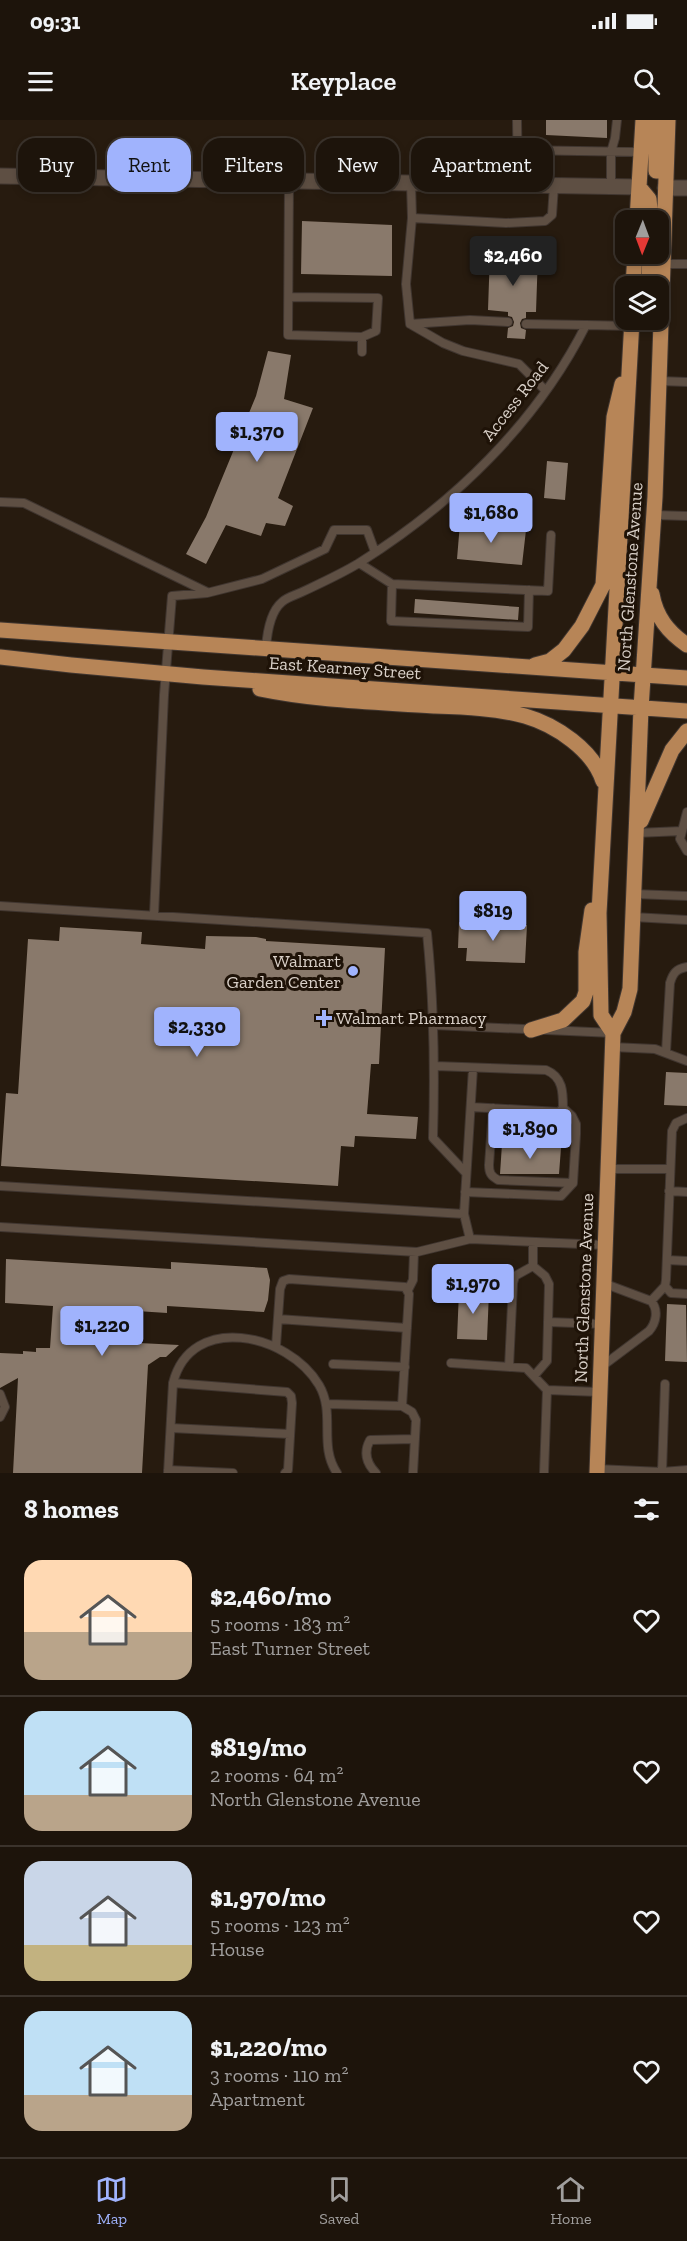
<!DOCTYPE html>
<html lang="en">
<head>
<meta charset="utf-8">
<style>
  :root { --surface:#1d140b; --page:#251d14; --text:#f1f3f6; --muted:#a09e9d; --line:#3b332c; --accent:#a0b3fd }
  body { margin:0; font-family:"Zilla Slab",serif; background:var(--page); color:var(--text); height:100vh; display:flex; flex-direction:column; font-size:22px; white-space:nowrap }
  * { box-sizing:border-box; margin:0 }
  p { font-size:20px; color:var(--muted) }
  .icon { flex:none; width:33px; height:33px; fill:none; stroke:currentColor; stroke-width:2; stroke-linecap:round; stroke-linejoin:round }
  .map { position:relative; height:1353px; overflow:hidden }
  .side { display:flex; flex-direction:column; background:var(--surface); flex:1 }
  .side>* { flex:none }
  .hud { position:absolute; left:18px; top:18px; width:651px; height:54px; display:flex; gap:12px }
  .needle { width:39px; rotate:181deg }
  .fabs { position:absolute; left:615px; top:90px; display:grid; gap:12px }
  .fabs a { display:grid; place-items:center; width:54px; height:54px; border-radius:12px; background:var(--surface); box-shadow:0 3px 9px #0003,0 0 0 2px var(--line); font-size:30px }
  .price { position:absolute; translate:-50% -51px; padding:0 14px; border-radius:6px; background:var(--accent); color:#111; font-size:20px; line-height:39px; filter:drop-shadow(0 2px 3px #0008) }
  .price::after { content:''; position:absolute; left:50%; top:36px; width:18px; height:14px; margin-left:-9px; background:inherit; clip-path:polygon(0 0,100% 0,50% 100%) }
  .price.active { background:#222; color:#fff }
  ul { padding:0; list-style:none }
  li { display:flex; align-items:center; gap:18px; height:150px; padding:0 24px }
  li+li { border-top:2px solid var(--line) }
  li span { display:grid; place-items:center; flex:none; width:168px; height:120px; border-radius:18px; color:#555 }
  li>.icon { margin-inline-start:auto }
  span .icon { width:72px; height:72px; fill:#fffc; stroke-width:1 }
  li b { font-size:26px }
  h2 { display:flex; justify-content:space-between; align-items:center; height:72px; padding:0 24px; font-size:26px }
  .chip { padding:0 21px; border-radius:18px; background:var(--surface); box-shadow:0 3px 9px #0003,0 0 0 2px var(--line); font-size:21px; line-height:54px }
  .chip.active { background:var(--accent); color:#111 }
  .status { display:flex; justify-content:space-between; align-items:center; height:42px; padding:0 30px; background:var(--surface); direction:ltr }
  .status svg { height:16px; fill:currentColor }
  header { display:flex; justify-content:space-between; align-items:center; height:78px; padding:0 24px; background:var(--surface); font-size:27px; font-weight:600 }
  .dock { display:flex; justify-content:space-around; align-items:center; height:84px; border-top:2px solid var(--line); background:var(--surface); font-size:16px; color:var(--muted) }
  .dock a { display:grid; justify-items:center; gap:3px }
  .dock .active { color:var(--accent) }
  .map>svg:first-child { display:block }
  .building { fill:#89796b }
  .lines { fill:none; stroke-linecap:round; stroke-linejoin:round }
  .service-casing { stroke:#403630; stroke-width:10 }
  .minor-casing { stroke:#403630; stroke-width:17 }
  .primary-casing { stroke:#403630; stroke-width:17 }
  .service { stroke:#5e4f43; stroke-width:8 }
  .minor { stroke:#5e4f43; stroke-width:15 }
  .primary { stroke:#b78557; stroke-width:15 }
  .poi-dot { fill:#a0b3fd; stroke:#1e1207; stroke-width:2 }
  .labels { text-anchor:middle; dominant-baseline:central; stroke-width:6; stroke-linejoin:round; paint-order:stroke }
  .street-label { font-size:18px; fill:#d9d0c8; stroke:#1e1207 }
  .poi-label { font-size:18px; fill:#d9d0c8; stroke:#1e1207; text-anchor:end }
</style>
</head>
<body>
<div class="status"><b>09:31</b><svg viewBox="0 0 49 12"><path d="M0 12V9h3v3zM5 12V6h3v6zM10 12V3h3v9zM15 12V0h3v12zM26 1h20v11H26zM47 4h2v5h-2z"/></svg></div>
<header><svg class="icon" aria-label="menu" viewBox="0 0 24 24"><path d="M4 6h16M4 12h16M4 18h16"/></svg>Keyplace<svg class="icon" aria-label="search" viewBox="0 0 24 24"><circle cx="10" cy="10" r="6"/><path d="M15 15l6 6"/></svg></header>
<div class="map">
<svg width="687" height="1353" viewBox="0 0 687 1353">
  <rect width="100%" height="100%" fill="#271b0f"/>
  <path class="building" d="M 546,0 L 607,0 L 607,18 L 546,15 Z
    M 302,101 L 392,105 L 392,156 L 301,154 Z
    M 490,132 L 538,134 L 536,192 L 526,192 L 526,198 L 522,199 L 520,203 L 521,208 L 526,210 L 525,219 L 507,218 L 508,208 L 513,206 L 514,202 L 512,197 L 508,196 L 508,192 L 488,190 Z
    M 268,231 L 291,235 L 284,279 L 313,288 L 278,378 L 293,386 L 285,406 L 266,403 L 261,416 L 226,405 L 206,444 L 186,434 L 206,397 L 256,276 Z
    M 547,341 L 568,343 L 565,380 L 544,378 Z
    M 460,403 L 526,410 L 522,445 L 457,439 Z
    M 415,479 L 519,487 L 518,500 L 414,493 Z
    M 459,802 L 527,805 L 525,843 L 466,841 L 467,828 L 458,828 Z
    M 60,807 L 142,812 L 141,824 L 205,829 L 206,816 L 256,817 L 266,819 L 266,821 L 385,828 L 379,944 L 371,944 L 367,994 L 418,997 L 416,1019 L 355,1016 L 354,1027 L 341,1026 L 338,1066 L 1,1046 L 6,973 L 18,974 L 28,819 L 59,821 Z
    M 666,952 L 687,953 L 687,986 L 664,985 Z
    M 502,1024 L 561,1028 L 559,1054 L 500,1054 Z
    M 6,1139 L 171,1149 L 171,1142 L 267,1148 L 270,1160 L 268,1180 L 264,1192 L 167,1186 L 167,1193 L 76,1187 L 75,1204 L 139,1212 L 139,1223 L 179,1225 L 166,1237 L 160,1237 L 148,1245 L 142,1353 L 13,1353 L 18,1258 L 0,1268 L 0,1233 L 23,1234 L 23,1231 L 36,1232 L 36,1228 L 50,1228 L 53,1186 L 5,1183 Z
    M 459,1171 L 489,1172 L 487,1220 L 457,1219 Z
    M 667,1184 L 686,1185 L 687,1242 L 665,1241 Z"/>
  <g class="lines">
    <g class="service-casing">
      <path id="service" d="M 517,0 L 518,65
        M 517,30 L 640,32
        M 411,63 L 412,98 L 506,103 L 545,101 L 552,95 L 554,66
        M 611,68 L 611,32 L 615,18 L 617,0
        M 412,98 L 406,164 L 410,204 L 443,223 L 463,231 L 519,244 L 545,270
        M 662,144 L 687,144
        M 289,177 L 378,178 L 376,211 L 362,217 L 288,215 L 289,60
        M 410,204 L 470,200 L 508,202
        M 526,204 L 586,205
        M 362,232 L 362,217
        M 660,261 L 687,262
        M 0,382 L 24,383 L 207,472
        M 654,395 L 687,396
        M 359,443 L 392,464 L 548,471 L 551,415
        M 392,464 L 391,501 L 528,507 L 529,470
        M 266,528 C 267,514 270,492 282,482 C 287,477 296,475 302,472 C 321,463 341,454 359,443 C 453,384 536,304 586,205 L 631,206
        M 687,692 L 680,719 L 687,731
        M 636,713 L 682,711
        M 634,774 L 687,776
        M 0,786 L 427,813 C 434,882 435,949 433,1018 L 466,1053
        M 154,795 L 164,575 L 172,476 L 207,473 L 262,459 L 325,429 L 334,410 L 367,410 L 375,432
        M 633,797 L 687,800
        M 434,905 L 613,913
        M 612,927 L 655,929 L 687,941
        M 666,932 L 670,863 C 673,853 676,849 687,847
        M 435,946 L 546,950 C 563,957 563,972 563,988 L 559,992 L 471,987
        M 493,988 L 489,1045 C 489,1053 491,1056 498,1060 L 573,1063
        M 607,1049 L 670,1049
        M 0,1066 L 464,1094
        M 669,1071 L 687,1072
        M 465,1072 L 561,1076 L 573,1063 L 576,1014 L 576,1004 L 572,996 L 563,988
        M 0,1107 L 417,1132 L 470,1119 L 604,1125
        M 470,1119 L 464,1094 L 473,948
        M 533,1122 L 533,1146 L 545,1156 L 549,1164 L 547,1241 L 534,1256
        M 667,1140 L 687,1141
        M 665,1166 L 671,1173 L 687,1174
        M 408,1170 L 413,1160 L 414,1132
        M 651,1181 L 665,1166 L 666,1160 L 672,1011 L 676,1003 L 687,998
        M 278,1199 L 407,1208
        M 548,1202 L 602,1204
        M 276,1226 L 280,1169 L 283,1161 L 289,1159 L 405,1167 L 409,1174 L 402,1286 L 412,1292 L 416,1300 L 413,1353
        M 451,1243 L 526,1248 L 547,1270 L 544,1353
        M 333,1244 L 405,1247
        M 509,1247 L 513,1163 L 515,1156 L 533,1146
        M 601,1247 L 649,1211 C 656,1203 659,1190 651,1181 L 603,1163
        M 173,1263 L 287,1272 L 291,1276 L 292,1283 L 288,1350 L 285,1353
        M 547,1270 L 599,1272
        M 0,1274 L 5,1287 L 0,1297
        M 327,1284 L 402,1286
        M 171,1308 L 290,1314
        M 597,1349 L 662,1352 L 665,1264
        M 168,1350 L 233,1353
        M 662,1352 L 687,1350
        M 168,1353 L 173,1263 C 191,1192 288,1213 319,1265 C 336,1294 318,1325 337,1353
        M 376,1353 C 367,1344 363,1333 370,1320 L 415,1319"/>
    </g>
    <g class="minor-casing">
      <path id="minor" d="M 0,56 L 639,67
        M 665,68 L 687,68"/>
    </g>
    <g class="primary-casing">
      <path id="primary" d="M 654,0 L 656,11 L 656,51
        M 639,67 L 649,79 L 651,100
        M 637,100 L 643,0
        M 650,134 L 649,161 L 652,166
        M 633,166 L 635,134
        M 652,474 C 656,497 668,512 687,525
        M 0,510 L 687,558
        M 0,537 L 71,545 L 203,557 L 687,591
        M 535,545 L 550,541 L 564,530 L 582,506 L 603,465 L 614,297 L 622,264
        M 260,569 C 318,581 376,582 434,586 C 464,587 496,588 525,596 C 556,605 593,630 603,661
        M 641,701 L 672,630 L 687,611
        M 531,910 L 563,900 L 583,881 L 586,872 L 586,832 L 592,790
        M 613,913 L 601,895 L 599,793 L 632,200
        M 597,1353 L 613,913 L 624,892 L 630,869 L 641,588 L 655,377 L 668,0"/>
    </g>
    <use href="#service" class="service"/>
    <use href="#minor" class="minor"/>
    <use href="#primary" class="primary"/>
  </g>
  <g class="poi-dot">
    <circle cx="353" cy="851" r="6"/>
    <path d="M321 889h6v6h6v6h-6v6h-6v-6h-6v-6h6z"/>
  </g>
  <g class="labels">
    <g class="street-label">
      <text transform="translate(515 281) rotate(-52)">Access Road</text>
      <text transform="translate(630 457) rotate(-86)">North Glenstone Avenue</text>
      <text transform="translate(345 548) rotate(4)">East Kearney Street</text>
      <text transform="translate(584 1168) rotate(-88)">North Glenstone Avenue</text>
    </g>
    <g class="poi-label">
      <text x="341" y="841">Walmart<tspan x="341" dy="21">Garden Center</tspan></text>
      <text x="336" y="898" text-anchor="start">Walmart Pharmacy</text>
    </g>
  </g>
</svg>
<div class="fabs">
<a><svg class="needle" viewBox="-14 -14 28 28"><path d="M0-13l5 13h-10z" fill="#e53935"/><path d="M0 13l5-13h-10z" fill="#a09e9d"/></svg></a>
<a><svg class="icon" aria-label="layers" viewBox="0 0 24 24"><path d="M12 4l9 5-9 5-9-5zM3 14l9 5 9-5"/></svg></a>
</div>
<b class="price active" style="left:513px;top:167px">$2,460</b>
<b class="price" style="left:257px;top:343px">$1,370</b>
<b class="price" style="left:491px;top:424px">$1,680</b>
<b class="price" style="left:493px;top:822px">$819</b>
<b class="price" style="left:197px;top:938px">$2,330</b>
<b class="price" style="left:530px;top:1040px">$1,890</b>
<b class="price" style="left:473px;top:1195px">$1,970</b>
<b class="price" style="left:102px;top:1237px">$1,220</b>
<div class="hud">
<a class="chip">Buy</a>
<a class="chip active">Rent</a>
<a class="chip">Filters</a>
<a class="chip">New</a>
<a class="chip">Apartment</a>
</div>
</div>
<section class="side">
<h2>8 homes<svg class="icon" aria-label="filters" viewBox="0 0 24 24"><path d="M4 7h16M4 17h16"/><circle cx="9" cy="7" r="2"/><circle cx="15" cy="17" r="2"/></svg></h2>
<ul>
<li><span style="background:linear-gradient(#ffd9b3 60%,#b9a48a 0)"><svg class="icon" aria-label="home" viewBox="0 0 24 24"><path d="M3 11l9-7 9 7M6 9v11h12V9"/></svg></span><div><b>$2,460/mo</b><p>5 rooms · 183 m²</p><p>East Turner Street</p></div><svg class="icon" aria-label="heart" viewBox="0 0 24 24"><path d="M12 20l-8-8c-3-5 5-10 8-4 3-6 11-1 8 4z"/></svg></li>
<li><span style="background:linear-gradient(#bfe0f5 70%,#b9a48a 0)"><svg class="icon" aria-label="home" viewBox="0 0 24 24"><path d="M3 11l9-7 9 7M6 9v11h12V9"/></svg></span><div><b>$819/mo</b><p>2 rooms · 64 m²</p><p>North Glenstone Avenue</p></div><svg class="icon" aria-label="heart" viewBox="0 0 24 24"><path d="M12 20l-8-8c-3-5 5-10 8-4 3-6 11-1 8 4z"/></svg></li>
<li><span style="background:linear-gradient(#c9d6e8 70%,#c2b280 0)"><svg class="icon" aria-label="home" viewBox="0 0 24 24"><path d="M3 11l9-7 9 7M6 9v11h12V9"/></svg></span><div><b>$1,970/mo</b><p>5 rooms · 123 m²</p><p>House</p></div><svg class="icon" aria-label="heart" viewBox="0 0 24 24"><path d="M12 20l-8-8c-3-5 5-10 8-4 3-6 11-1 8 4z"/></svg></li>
<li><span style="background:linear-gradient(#bfe0f5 70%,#b9a48a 0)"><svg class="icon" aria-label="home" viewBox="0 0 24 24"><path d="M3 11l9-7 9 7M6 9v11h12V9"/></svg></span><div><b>$1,220/mo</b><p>3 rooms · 110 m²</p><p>Apartment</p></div><svg class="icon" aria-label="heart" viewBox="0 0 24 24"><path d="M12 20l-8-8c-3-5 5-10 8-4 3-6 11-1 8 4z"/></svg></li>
</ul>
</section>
<nav class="dock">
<a class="active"><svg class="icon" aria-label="map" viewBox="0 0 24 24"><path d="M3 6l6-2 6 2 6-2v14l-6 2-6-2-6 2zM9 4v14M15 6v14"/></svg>Map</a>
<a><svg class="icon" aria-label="saved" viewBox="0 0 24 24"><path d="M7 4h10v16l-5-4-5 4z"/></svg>Saved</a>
<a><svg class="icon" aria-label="home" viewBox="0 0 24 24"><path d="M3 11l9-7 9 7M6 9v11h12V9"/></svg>Home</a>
</nav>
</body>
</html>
